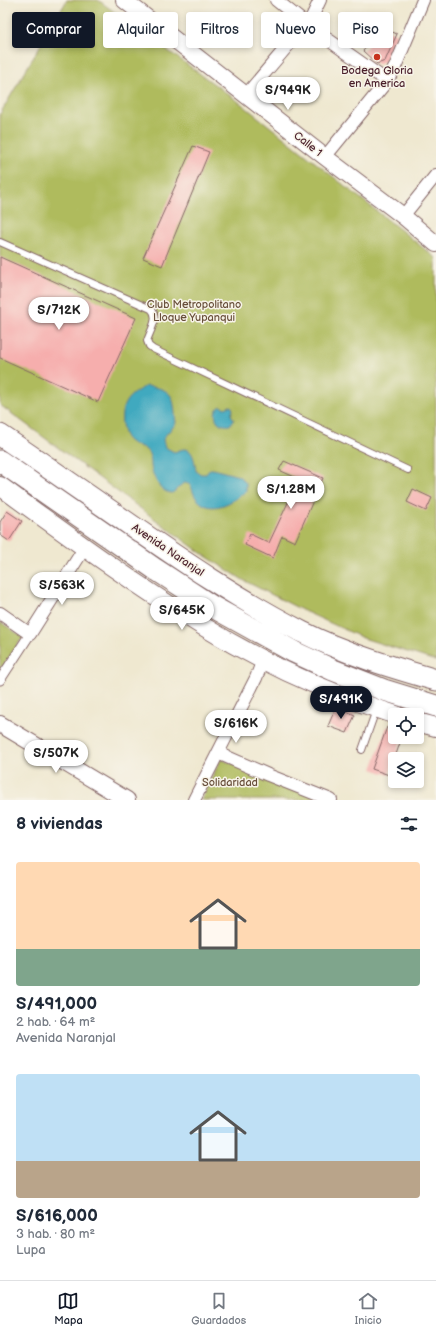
<!DOCTYPE html>
<html lang="es">
<head>
<meta charset="utf-8">
<style>
  :root { --surface:#fff; --page:#f6f6f7; --text:#1f2937; --muted:#747a83; --line:#e0e1e3; --accent:#111827 }
  body { margin:0; font-family:"Balsamiq Sans",sans-serif; background:var(--page); color:var(--text); height:100vh; display:flex; flex-direction:column; font-size:15px; white-space:nowrap }
  * { box-sizing:border-box; margin:0 }
  p { font-size:13px; color:var(--muted) }
  .icon { flex:none; width:22px; height:22px; fill:none; stroke:currentColor; stroke-width:2; stroke-linecap:round; stroke-linejoin:round }
  .map { position:relative; height:800px; overflow:hidden }
  .details { display:flex; flex-direction:column; background:var(--surface); flex:1 }
  .details>* { flex:none }
  .banner { position:absolute; left:12px; top:12px; width:412px; height:36px; display:flex; gap:8px }
  .fabs { position:absolute; left:388px; top:708px; display:grid; gap:8px }
  .fabs a { display:grid; place-items:center; width:36px; height:36px; border-radius:4px; background:var(--surface); box-shadow:0 2px 6px #0003; font-size:20px }
  .price { position:absolute; translate:-50% -34px; padding:0 9px; border-radius:14px; background:#fff; color:#222; font-size:13px; line-height:26px; filter:drop-shadow(0 1px 2px #0008) }
  .price::after { content:''; position:absolute; left:50%; top:24px; width:12px; height:9px; margin-left:-6px; background:inherit; clip-path:polygon(0 0,100% 0,50% 100%) }
  .price.active { background:var(--accent); color:#fff }
  ul { padding:0; list-style:none }
  li { display:grid; align-content:center; gap:8px; height:212px; padding:0 16px }
  li span { display:grid; place-items:center; height:124px; border-radius:4px; color:#555 }
  li>.icon { margin-inline-start:auto }
  span .icon { width:72px; height:72px; fill:#fffc; stroke-width:1 }
  li b { font-size:17px }
  h2 { display:flex; justify-content:space-between; align-items:center; height:48px; padding:0 16px; font-size:17px }
  .tag { padding:0 14px; border-radius:4px; background:var(--surface); box-shadow:0 2px 6px #0003; font-size:14px; line-height:36px }
  .tag.active { background:var(--accent); color:#fff }
  .menu { display:flex; justify-content:space-around; align-items:center; height:56px; border-top:1px solid var(--line); background:var(--surface); font-size:11px; color:var(--muted) }
  .menu a { display:grid; justify-items:center; gap:2px }
  .menu .active { color:var(--accent) }
  .map>svg:first-child { display:block }
  .green { fill:#afbb5d; stroke:#7c6d44 }
  .water { fill:#3fa9bf; stroke:#446475 }
  .building { fill:#f6aead }
  .lines { fill:none; stroke-linecap:round; stroke-linejoin:round }
  .service-casing { stroke:#846565; stroke-width:8 }
  .pedestrian-casing { stroke:#846565; stroke-width:11 }
  .minor-casing { stroke:#846565; stroke-width:14 }
  .tertiary-casing { stroke:#846565; stroke-width:18 }
  .secondary-casing { stroke:#846565; stroke-width:20 }
  .trunk-casing { stroke:#846565; stroke-width:23 }
  .service { stroke:#fff; stroke-width:6 }
  .pedestrian { stroke:#fff; stroke-width:9 }
  .minor { stroke:#fff; stroke-width:12 }
  .tertiary { stroke:#fff; stroke-width:16 }
  .secondary { stroke:#fff; stroke-width:18 }
  .trunk { stroke:#fff; stroke-width:21 }
  .poi-dot { fill:#c8321e; stroke:#f7f3e8; stroke-width:1.5 }
  .labels { text-anchor:middle; dominant-baseline:central; stroke-width:3; stroke-linejoin:round; paint-order:stroke }
  .poi-label { font-size:11px; fill:#4a1f2b; stroke:#f7f3e8 }
  .street-label { font-size:11px; fill:#4a1f2b; stroke:#f7f3e8 }
  .park-label { font-size:11px; fill:#684e3a; stroke:#f7f3e8 }
</style>
</head>
<body>
<div class="map">
<svg width="436" height="800" viewBox="0 0 436 800">
  <rect width="100%" height="100%" fill="#f7f3e8"/>
  <filter id="ink" filterUnits="userSpaceOnUse"><feTurbulence type="fractalNoise" baseFrequency=".025" numOctaves="2"/><feDisplacementMap in="SourceGraphic" scale="8" xChannelSelector="R" yChannelSelector="G"/><feConvolveMatrix kernelMatrix="1 2 1 2 8 2 1 2 1" color-interpolation-filters="sRGB"/></filter>
  <filter id="wash" filterUnits="userSpaceOnUse"><feTurbulence type="fractalNoise" baseFrequency=".012" numOctaves="4" result="noise"/><feDisplacementMap in="SourceGraphic" scale="16" xChannelSelector="R" yChannelSelector="G"/><feGaussianBlur stdDeviation="0.9" result="paint"/><feColorMatrix in="noise" values="0 0 0 0 0 0 0 0 0 0 0 0 0 0 0 0 0 1.4 0 .05"/><feComposite in="paint" operator="in"/></filter>
  <g filter="url(#wash)">
    <rect width="100%" height="100%" fill="#efe8d0"/>
    <path class="green" d="M 67,0 L 98,0 L 239,102 L 436,258 L 436,661 L 363,638 L 304,611 L 243,580 L 201,553 L 0,405 L 0,114 Z
      M 0,622 L 23,637 L 0,671 Z
      M 221,759 L 323,800 L 201,800 Z"/>
    <path class="water" d="M 146,386 C 176,389 173,398 176,423 C 172,430 166,432 163,440 L 165,447 L 174,452 C 178,451 181,449 184,449 C 194,448 195,465 196,471 L 201,474 L 206,474 L 210,469 L 213,469 L 239,476 L 246,483 L 246,491 C 233,502 211,516 197,499 C 193,495 193,489 190,485 C 189,484 186,483 184,483 C 181,484 176,491 172,493 C 160,493 153,477 151,466 C 151,462 151,458 149,454 C 145,445 135,447 129,441 C 124,437 123,430 122,424 C 120,404 128,395 146,386 Z
      M 221,406 L 225,408 L 230,406 L 232,407 L 233,410 L 231,415 L 234,419 L 230,425 C 220,427 213,420 216,410 Z"/>
    <g id="blocks">
      <path class="building" d="M 383,28 L 397,34 L 385,61 L 377,64 L 363,51 Z
        M 193,146 L 209,152 L 162,266 L 143,258 Z
        M 0,257 L 136,318 L 98,402 L 0,358 Z
        M 284,461 L 323,478 L 295,542 L 282,536 L 273,558 L 245,545 L 250,534 L 269,543 L 299,479 L 279,470 Z
        M 413,489 L 432,498 L 426,511 L 407,502 Z
        M 7,511 L 22,521 L 9,541 L 0,535 L 0,522 Z
        M 336,707 L 355,715 L 347,733 L 328,726 Z
        M 387,727 L 395,729 L 395,737 L 402,737 L 389,775 L 372,769 Z"/>
    </g>
  </g>
  <g filter="url(#ink)">
    <use href="#blocks" fill-opacity="0" stroke="#846565" stroke-width="1"/>
    <g class="lines">
      <g class="service-casing">
        <path id="service" d="M 0,242 L 151,309 C 160,317 150,331 147,341 L 149,346 L 153,349 L 408,470
          M 362,750 L 376,710"/>
      </g>
      <g class="pedestrian-casing">
        <path id="pedestrian" d="M 0,680 L 30,634"/>
      </g>
      <g class="minor-casing">
        <path id="minor" d="M 276,0 L 306,24 L 387,81
          M 246,95 L 312,17 L 320,0
          M 325,157 L 387,81 L 395,67 L 423,0
          M 403,216 L 436,175
          M 0,613 L 30,634 L 85,547
          M 218,753 L 268,775 L 331,800
          M 194,800 L 256,678 L 263,660"/>
      </g>
      <g class="tertiary-casing">
        <path id="tertiary" d="M 124,0 L 325,157 L 403,216 L 436,244
          M 0,724 L 127,800"/>
      </g>
      <g class="secondary-casing">
        <path id="secondary" d="M 0,486 C 66,534 132,583 201,625 C 262,663 328,693 396,715
          M 417,722 L 436,727"/>
      </g>
      <g class="trunk-casing">
        <path id="trunk" d="M 0,435 C 42,463 83,492 125,521 C 182,561 240,600 302,632 C 344,653 391,667 436,680
          M 0,461 L 155,569 L 213,607 L 294,652 L 333,670 L 384,690 L 436,706"/>
      </g>
      <use href="#service" class="service"/>
      <use href="#pedestrian" class="pedestrian"/>
      <use href="#minor" class="minor"/>
      <use href="#tertiary" class="tertiary"/>
      <use href="#secondary" class="secondary"/>
      <use href="#trunk" class="trunk"/>
    </g>
  </g>
  <circle class="poi-dot" cx="377" cy="57" r="4"/>
  <g class="labels">
    <g class="poi-label">
      <text x="377" y="70">Bodega Gloria<tspan x="377" dy="13">en America</tspan></text>
    </g>
    <g class="street-label">
      <text transform="translate(308 144) rotate(38)">Calle 1</text>
      <text transform="translate(168 550) rotate(34)">Avenida Naranjal</text>
    </g>
    <g class="park-label">
      <text x="194" y="304">Club Metropolitano<tspan x="194" dy="13">Lloque Yupanqui</tspan></text>
      <text x="230" y="782">Solidaridad</text>
    </g>
  </g>
</svg>
<div class="fabs">
<a><svg class="icon" aria-label="locate" viewBox="0 0 24 24"><circle cx="12" cy="12" r="6"/><path d="M12 2v4M12 18v4M2 12h4M18 12h4"/></svg></a>
<a><svg class="icon" aria-label="layers" viewBox="0 0 24 24"><path d="M12 4l9 5-9 5-9-5zM3 14l9 5 9-5"/></svg></a>
</div>
<b class="price" style="left:288px;top:111px">S/949K</b>
<b class="price" style="left:59px;top:331px">S/712K</b>
<b class="price" style="left:291px;top:510px">S/1.28M</b>
<b class="price" style="left:62px;top:606px">S/563K</b>
<b class="price" style="left:182px;top:631px">S/645K</b>
<b class="price active" style="left:341px;top:720px">S/491K</b>
<b class="price" style="left:236px;top:744px">S/616K</b>
<b class="price" style="left:56px;top:774px">S/507K</b>
<div class="banner">
<a class="tag active">Comprar</a>
<a class="tag">Alquilar</a>
<a class="tag">Filtros</a>
<a class="tag">Nuevo</a>
<a class="tag">Piso</a>
</div>
</div>
<section class="details">
<h2>8 viviendas<svg class="icon" aria-label="filters" viewBox="0 0 24 24"><path d="M4 7h16M4 17h16"/><circle cx="9" cy="7" r="2"/><circle cx="15" cy="17" r="2"/></svg></h2>
<ul>
<li><span style="background:linear-gradient(#ffd9b3 70%,#7fa58c 0)"><svg class="icon" aria-label="home" viewBox="0 0 24 24"><path d="M3 11l9-7 9 7M6 9v11h12V9"/></svg></span><div><b>S/491,000</b><p>2 hab. · 64 m²</p><p>Avenida Naranjal</p></div></li>
<li><span style="background:linear-gradient(#bfe0f5 70%,#b9a48a 0)"><svg class="icon" aria-label="home" viewBox="0 0 24 24"><path d="M3 11l9-7 9 7M6 9v11h12V9"/></svg></span><div><b>S/616,000</b><p>3 hab. · 80 m²</p><p>Lupa</p></div></li>
</ul>
</section>
<nav class="menu">
<a class="active"><svg class="icon" aria-label="map" viewBox="0 0 24 24"><path d="M3 6l6-2 6 2 6-2v14l-6 2-6-2-6 2zM9 4v14M15 6v14"/></svg>Mapa</a>
<a><svg class="icon" aria-label="saved" viewBox="0 0 24 24"><path d="M7 4h10v16l-5-4-5 4z"/></svg>Guardados</a>
<a><svg class="icon" aria-label="home" viewBox="0 0 24 24"><path d="M3 11l9-7 9 7M6 9v11h12V9"/></svg>Inicio</a>
</nav>
</body>
</html>
